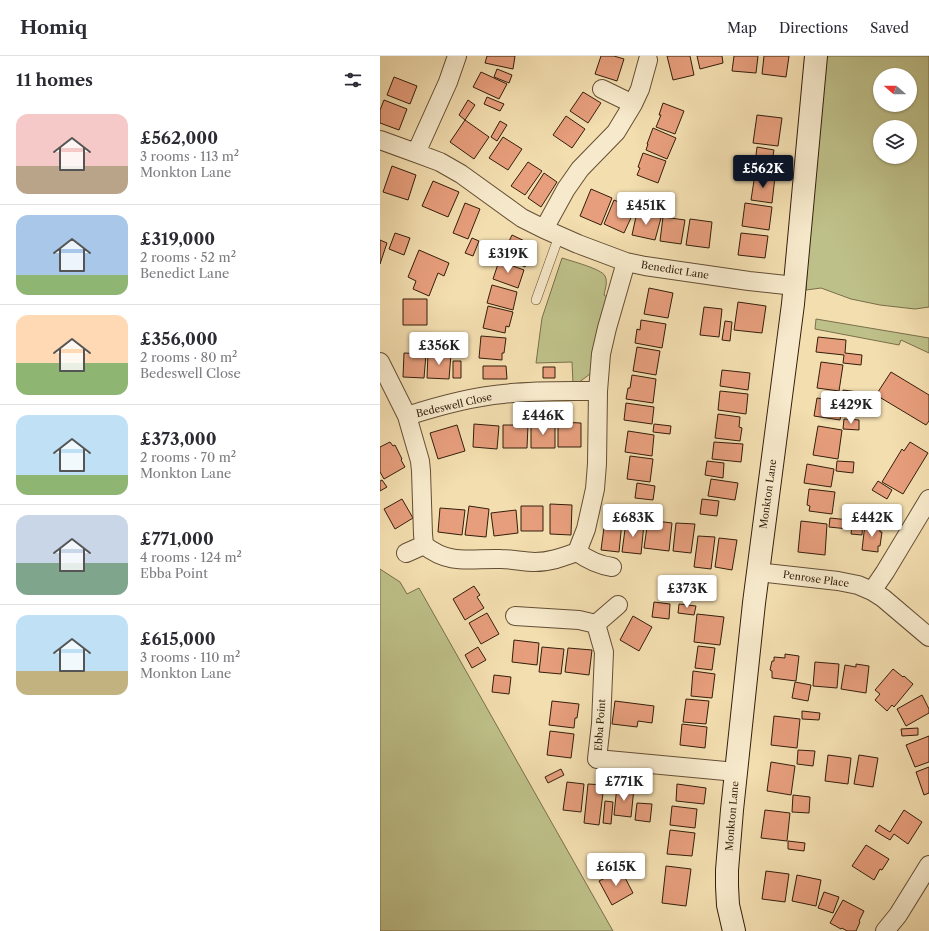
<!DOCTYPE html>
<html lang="en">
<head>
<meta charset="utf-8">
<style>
  :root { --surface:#fff; --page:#f7f7f7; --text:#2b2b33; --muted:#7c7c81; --line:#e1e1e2; --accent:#111827 }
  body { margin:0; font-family:"Libre Caslon Text",serif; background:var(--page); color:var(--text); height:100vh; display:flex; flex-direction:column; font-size:15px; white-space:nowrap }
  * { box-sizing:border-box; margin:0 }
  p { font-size:13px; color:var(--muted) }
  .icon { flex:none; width:22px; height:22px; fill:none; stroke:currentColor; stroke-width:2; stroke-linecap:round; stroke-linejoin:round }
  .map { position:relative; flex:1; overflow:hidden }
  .panel { display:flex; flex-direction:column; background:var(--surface); width:380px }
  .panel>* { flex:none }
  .needle { width:26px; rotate:290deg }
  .controls { position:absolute; left:493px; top:12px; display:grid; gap:8px }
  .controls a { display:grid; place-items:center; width:44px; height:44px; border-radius:50%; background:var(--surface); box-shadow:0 1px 3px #0004; font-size:20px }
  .price { position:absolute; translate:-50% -34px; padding:0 9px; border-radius:4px; background:#fff; color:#222; font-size:13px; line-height:26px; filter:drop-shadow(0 1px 2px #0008) }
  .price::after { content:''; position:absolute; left:50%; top:24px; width:12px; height:9px; margin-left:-6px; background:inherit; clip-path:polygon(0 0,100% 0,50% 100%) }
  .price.selected { background:var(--accent); color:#fff }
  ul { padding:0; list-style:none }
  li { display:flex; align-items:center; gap:12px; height:100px; padding:0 16px }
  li+li { border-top:1px solid var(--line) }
  li span { display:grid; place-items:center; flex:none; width:112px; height:80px; border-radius:12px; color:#555 }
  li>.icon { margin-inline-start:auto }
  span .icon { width:48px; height:48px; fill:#fffc; stroke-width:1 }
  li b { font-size:17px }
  h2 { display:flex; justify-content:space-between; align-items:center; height:48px; padding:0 16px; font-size:17px }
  header { display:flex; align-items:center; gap:24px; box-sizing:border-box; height:56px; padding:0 20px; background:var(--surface); border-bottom:1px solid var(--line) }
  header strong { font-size:19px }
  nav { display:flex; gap:22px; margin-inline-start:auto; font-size:14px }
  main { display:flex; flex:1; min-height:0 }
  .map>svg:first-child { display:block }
  .green { fill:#bec089; stroke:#796f4a; fill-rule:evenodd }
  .building { fill:#e79e7c; stroke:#341e0b }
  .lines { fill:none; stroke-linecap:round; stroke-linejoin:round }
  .lane-casing { stroke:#644e34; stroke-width:10 }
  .street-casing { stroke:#644e34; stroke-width:20 }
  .secondary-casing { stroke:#341e0b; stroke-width:24 }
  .lane { stroke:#f7eacc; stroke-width:9 }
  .street { stroke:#f7eacc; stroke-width:18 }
  .secondary { stroke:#f7eacc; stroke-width:22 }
  .labels { text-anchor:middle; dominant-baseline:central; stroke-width:3; stroke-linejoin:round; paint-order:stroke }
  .street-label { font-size:10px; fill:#341e0b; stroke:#f7eacc }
</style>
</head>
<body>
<header>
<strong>Homiq</strong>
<nav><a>Map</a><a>Directions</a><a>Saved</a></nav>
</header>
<main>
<section class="panel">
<h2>11 homes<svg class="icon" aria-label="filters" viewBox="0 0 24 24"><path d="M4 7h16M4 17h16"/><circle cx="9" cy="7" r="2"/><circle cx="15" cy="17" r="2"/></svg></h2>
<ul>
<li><span style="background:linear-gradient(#f6c9c9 65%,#b9a48a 0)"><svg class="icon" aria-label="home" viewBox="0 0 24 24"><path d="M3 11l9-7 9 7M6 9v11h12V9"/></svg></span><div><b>£562,000</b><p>3 rooms · 113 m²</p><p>Monkton Lane</p></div></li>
<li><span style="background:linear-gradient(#a9c7e8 75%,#8fb573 0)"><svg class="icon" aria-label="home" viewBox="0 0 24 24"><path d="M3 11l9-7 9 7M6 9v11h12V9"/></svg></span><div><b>£319,000</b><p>2 rooms · 52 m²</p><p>Benedict Lane</p></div></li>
<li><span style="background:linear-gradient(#ffd9b3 60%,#8fb573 0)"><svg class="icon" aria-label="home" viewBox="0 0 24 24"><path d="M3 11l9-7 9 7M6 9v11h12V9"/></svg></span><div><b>£356,000</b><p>2 rooms · 80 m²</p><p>Bedeswell Close</p></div></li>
<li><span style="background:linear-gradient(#bfe0f5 75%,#8fb573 0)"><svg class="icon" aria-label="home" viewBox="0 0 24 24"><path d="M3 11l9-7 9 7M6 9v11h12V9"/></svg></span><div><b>£373,000</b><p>2 rooms · 70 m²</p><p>Monkton Lane</p></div></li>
<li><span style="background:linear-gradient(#c9d6e8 60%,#7fa58c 0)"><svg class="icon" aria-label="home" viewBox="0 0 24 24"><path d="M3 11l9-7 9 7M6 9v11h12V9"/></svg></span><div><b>£771,000</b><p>4 rooms · 124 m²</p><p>Ebba Point</p></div></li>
<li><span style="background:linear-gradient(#bfe0f5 70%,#c2b280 0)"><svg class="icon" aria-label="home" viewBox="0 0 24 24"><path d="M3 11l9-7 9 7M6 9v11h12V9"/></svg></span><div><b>£615,000</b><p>3 rooms · 110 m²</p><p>Monkton Lane</p></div></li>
</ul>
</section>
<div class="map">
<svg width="549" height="875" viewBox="0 0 549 875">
  <rect width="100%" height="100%" fill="#f3deb0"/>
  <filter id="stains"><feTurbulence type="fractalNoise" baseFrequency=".005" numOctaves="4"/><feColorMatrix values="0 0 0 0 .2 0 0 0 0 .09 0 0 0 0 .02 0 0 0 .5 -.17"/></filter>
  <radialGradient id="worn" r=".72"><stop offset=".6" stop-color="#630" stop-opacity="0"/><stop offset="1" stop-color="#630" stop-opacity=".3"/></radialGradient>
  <path class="green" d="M 445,0 L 549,0 L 549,251 L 535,253 L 500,249 L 471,243 L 441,232 L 426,234 L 431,150 ZM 500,19 L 530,19 L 530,49 L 500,49 ZM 500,71 L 530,71 L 530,101 L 500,101 Z
    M 182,202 C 191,205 222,213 225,220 C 228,226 225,233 224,239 L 227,241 L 214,315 L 198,327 L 193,327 L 192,306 L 156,307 L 162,262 Z
    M 436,263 L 549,282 L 549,297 L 521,284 L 519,289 L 435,273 Z
    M 0,513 L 20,526 L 27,538 L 39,532 L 233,875 L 0,875 Z"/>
  <path class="building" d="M 107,0 L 135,0 L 133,13 L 105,7 Z
    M 221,0 L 234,0 L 244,3 L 237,25 L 215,18 Z
    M 287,0 L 310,0 L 314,19 L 293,24 Z
    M 317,0 L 342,0 L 343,7 L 320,13 Z
    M 354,0 L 378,0 L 376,17 L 352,15 Z
    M 384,0 L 409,0 L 406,21 L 382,18 Z
    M 117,13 L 132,19 L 129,27 L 114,21 Z
    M 101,16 L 127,28 L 119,43 L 93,31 Z
    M 14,21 L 37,30 L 30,48 L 7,39 Z
    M 203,36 L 221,47 L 208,67 L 190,55 Z
    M 107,41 L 124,48 L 120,55 L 104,48 Z
    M 4,44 L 27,53 L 19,74 L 0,67 L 0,54 Z
    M 88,44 L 95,49 L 85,64 L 79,59 Z
    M 283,47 L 304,55 L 295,78 L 276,71 L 281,59 L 279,59 Z
    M 377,59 L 402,62 L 398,90 L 373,87 Z
    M 186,60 L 205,73 L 192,92 L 173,79 Z
    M 85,64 L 109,81 L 94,103 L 70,86 Z
    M 120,65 L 127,69 L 117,85 L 111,81 Z
    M 273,72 L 296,82 L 287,103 L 266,94 L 268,88 L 267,88 Z
    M 123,81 L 142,93 L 128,114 L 109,102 Z
    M 377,91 L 394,94 L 390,117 L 374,115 Z
    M 263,97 L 286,105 L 278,127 L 257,119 L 260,112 L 258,111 Z
    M 148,106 L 162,115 L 145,139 L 131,130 Z
    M 12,110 L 36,119 L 28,144 L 3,136 Z
    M 164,117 L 177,126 L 161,151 L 148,142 Z
    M 375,118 L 395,121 L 392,147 L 371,144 Z
    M 53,125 L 79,136 L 68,161 L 42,150 Z
    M 211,133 L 232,142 L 221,169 L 200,160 Z
    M 234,144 L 255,153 L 244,177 L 224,168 Z
    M 85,147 L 100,153 L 88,183 L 73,177 Z
    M 365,147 L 392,151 L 389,174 L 362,170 Z
    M 257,156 L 281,162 L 275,184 L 252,179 Z
    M 283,161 L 305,164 L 301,188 L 280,185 Z
    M 310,163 L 332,166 L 329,192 L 306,189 Z
    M 15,177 L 30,182 L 24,199 L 9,193 Z
    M 361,177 L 388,180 L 385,202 L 358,199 Z
    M 132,179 L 155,190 L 145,211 L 122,200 Z
    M 92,182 L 99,185 L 93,200 L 85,197 Z
    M 0,184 L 7,187 L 0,208 Z
    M 39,194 L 69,207 L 64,220 L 58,217 L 49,240 L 33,233 L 36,225 L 28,221 Z
    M 119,205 L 144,214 L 138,232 L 113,223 Z
    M 112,229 L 137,236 L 133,254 L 107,247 Z
    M 269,232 L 293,237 L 288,262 L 264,258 Z
    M 23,243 L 47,243 L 47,269 L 23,269 Z
    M 358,246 L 386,250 L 382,277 L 354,274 Z
    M 108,250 L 133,256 L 129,271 L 126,270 L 125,277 L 103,272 Z
    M 324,251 L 342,253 L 339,281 L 320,279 Z
    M 261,264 L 286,268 L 282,292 L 255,287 L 257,273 L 260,274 Z
    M 345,265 L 352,266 L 350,285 L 342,284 Z
    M 101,280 L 126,282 L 124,297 L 122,297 L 122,304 L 99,302 Z
    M 438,281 L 466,284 L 465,297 L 482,299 L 481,309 L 463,307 L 464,299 L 436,296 Z
    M 257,291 L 280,295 L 276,319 L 253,315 Z
    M 24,297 L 46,298 L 44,322 L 23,321 Z
    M 48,297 L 71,298 L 69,323 L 47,322 Z
    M 73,305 L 81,305 L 81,322 L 73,322 Z
    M 441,306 L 463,309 L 459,335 L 437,332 Z
    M 103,310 L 126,310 L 127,323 L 103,323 Z
    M 163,311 L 175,311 L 175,322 L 163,322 Z
    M 342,314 L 370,317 L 368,334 L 340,330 Z
    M 511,316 L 549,339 L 549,365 L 546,369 L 496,339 Z
    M 252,319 L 276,323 L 273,347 L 246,343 L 248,332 L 250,332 Z
    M 463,334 L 478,336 L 478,344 L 462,343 Z
    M 340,335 L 368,338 L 366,358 L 338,354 Z
    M 437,342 L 463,346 L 460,364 L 434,360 Z
    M 246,347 L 274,351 L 272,368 L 244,364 Z
    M 338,358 L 360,361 L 359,371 L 362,372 L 360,385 L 335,382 Z
    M 464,363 L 479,364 L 479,374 L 463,373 Z
    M 178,366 L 201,367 L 201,391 L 178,391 Z
    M 151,367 L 175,367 L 175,392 L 151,392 Z
    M 94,368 L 119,370 L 117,393 L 93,391 Z
    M 274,368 L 291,370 L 290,378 L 273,376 Z
    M 77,369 L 85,395 L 58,403 L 50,377 Z
    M 123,369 L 148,369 L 147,392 L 123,392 Z
    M 438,370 L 462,374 L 458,403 L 433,399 Z
    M 248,375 L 274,379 L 272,400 L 245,396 Z
    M 10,386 L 13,390 L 15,389 L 22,403 L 21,404 L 25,411 L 4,423 L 0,416 L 0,391 Z
    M 334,386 L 363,388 L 361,406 L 332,403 Z
    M 530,386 L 548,397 L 523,438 L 502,426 L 522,393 L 524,395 Z
    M 250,400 L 273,403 L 270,426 L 247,423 Z
    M 327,405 L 344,407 L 343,422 L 325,419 Z
    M 457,405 L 474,406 L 473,417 L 456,415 Z
    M 427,408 L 454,413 L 451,431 L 424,427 Z
    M 331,423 L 358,427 L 355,444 L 328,440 Z
    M 2,424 L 7,431 L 0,435 L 0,425 Z
    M 498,425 L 512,434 L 507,443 L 492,434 Z
    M 257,427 L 275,430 L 273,444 L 255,442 Z
    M 429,433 L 455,436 L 452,458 L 429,455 L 430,450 L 427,449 Z
    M 22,443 L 33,462 L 15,473 L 4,453 Z
    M 322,443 L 339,445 L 337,460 L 320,458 Z
    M 170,448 L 192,449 L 191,479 L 170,478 Z
    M 89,450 L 109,453 L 106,481 L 85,479 Z
    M 141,450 L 163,450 L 163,475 L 141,475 Z
    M 60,452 L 85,454 L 82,479 L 58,476 Z
    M 136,454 L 138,477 L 114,480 L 111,457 Z
    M 450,462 L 469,464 L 468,473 L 449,471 Z
    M 473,462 L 483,463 L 482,479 L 471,478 Z
    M 225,464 L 242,466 L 239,496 L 221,494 Z
    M 268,464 L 292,467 L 289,495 L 264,492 Z
    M 421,465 L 447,468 L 445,499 L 418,496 Z
    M 246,466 L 264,468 L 261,498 L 242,496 Z
    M 296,467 L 315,468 L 311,497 L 293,495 Z
    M 485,468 L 500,470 L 500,476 L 502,476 L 500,490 L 498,490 L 498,496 L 482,494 Z
    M 318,480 L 335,481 L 331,513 L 314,511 Z
    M 339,482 L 357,484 L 352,514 L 335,511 Z
    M 94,530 L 100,539 L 97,541 L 104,552 L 85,564 L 73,543 Z
    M 274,546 L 290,548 L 289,563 L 272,561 Z
    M 299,548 L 316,550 L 314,559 L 298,557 Z
    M 107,557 L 119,578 L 101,588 L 89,567 Z
    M 317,558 L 344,561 L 340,589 L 314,586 Z
    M 253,560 L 272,571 L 259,595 L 240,584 Z
    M 134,584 L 159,587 L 157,609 L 132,606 Z
    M 318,590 L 335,592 L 332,614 L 315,612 Z
    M 98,591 L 106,604 L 92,612 L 85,599 Z
    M 162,591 L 184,593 L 181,618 L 159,616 Z
    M 188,592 L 212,594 L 209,619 L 185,616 Z
    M 405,598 L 419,600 L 416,625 L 392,622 L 392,615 L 390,614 L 392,605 L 394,605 L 394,601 L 405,602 Z
    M 435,606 L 459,608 L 457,632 L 433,630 Z
    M 476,608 L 489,610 L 486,637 L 461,633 L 465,609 L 476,611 Z
    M 513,613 L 523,621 L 524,620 L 533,628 L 514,651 L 512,649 L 507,655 L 495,644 L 500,638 L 495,634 Z
    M 313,615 L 335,618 L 332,642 L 311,640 Z
    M 114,619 L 131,621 L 129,638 L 112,636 Z
    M 415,626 L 431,629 L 428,645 L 412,642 Z
    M 542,639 L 549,653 L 549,657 L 526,670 L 517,653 Z
    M 306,643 L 329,645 L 326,668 L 303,666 Z
    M 172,645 L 199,648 L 197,662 L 195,662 L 194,672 L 169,669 Z
    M 235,645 L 274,650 L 272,667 L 258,665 L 257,671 L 232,668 Z
    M 422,655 L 440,657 L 439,664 L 422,663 Z
    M 394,660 L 420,663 L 417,692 L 391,689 Z
    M 302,668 L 327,671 L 325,692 L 300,689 Z
    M 538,672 L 538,679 L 522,680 L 521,673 Z
    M 170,675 L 194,678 L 191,702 L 167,699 Z
    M 549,680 L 549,706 L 535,711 L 526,689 Z
    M 418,694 L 435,695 L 433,710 L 417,708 Z
    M 448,699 L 471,702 L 468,728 L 445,725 Z
    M 479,699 L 498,702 L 493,731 L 474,728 Z
    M 391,706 L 415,710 L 411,739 L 387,735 Z
    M 549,711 L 549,737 L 544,739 L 536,716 Z
    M 181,713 L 184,719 L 168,727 L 165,721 Z
    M 187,726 L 204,728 L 201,756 L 183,754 Z
    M 208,728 L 224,729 L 219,769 L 204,767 Z
    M 297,728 L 326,732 L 324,748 L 296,745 Z
    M 237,730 L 254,732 L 251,761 L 234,759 Z
    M 413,739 L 430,741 L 429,757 L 412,756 Z
    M 225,745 L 233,746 L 231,768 L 223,767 Z
    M 257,747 L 272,748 L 270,766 L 255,764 Z
    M 292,750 L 317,753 L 315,772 L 290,769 Z
    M 385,754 L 410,757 L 407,785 L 381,782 Z
    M 524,754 L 542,766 L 528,788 L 514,778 L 510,784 L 495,775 L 499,769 L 510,776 Z
    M 290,774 L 315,777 L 312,800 L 287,798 Z
    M 408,785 L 425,787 L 424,795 L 408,793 Z
    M 486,789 L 509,803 L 502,814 L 500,813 L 494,824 L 472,810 Z
    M 286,810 L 311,813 L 306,850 L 282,847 Z
    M 241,814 L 253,837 L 232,849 L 219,825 Z
    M 386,815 L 409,818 L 405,846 L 382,843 Z
    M 417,819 L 441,824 L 436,850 L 412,845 Z
    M 444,836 L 459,841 L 453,857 L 438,852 Z
    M 463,844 L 484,855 L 479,865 L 480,866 L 476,875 L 467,875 L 462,872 L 461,873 L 450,867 Z"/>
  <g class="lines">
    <g class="lane-casing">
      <path id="lane" d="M 156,244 L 179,180"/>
    </g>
    <g class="street-casing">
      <path id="street" d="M 222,33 L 253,48
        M 0,84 L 36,97 L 60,106 L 81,118 L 142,162 L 164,173 L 198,188 L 246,206 L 265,210 L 369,225 L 415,230
        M 36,97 L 68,26 L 77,0
        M 164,173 L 186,133 L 200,113 L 236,76 L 253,48 L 260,33 L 268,4
        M 0,306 L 27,360 L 40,405 L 41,415 L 43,478 L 44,489
        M 27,360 C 58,350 90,341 123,338 C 154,334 186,335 218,335
        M 197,496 C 208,504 218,509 232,511
        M 26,497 L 44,489 C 70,510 91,502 121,503 C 132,503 144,506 155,506 C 170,506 183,501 197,496 L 206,473 L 215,433 L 217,408 L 218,335 L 221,298 L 227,272 L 246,206
        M 378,516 L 458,525 L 478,529 L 492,535 L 503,542 L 549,581
        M 492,535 L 505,516 L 549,443
        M 135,560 L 199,564 L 216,568 L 224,596 L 221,668 L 217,703 L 356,716
        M 216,568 L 238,549
        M 505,875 L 518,859 L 549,809"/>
    </g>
    <g class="secondary-casing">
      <path id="secondary" d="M 354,875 L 348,849 L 347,830 L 347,814 L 352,754 L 374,547 L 413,248 L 436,0"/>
    </g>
    <use href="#lane" class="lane"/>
    <use href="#street" class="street"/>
    <use href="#secondary" class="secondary"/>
  </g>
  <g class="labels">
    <g class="street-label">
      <text transform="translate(295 214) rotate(9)">Benedict Lane</text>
      <text transform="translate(74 349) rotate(-13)">Bedeswell Close</text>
      <text transform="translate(388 438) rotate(-82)">Monkton Lane</text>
      <text transform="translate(436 523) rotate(8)">Penrose Place</text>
      <text transform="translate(220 669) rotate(-86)">Ebba Point</text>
      <text transform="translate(352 760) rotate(-85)">Monkton Lane</text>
    </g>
  </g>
  <rect width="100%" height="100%" filter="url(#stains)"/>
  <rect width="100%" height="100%" fill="url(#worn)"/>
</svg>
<div class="controls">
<a><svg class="needle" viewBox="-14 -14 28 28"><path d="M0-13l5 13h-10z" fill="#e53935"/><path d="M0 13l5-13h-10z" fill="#7c7c81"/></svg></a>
<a><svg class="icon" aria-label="layers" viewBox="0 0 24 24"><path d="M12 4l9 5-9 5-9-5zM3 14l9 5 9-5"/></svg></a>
</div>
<b class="price selected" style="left:383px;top:133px">£562K</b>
<b class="price" style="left:266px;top:170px">£451K</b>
<b class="price" style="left:128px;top:218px">£319K</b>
<b class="price" style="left:59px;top:310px">£356K</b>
<b class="price" style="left:471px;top:369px">£429K</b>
<b class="price" style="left:163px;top:380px">£446K</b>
<b class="price" style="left:253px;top:482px">£683K</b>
<b class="price" style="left:492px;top:482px">£442K</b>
<b class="price" style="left:307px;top:553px">£373K</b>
<b class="price" style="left:244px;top:746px">£771K</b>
<b class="price" style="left:236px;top:831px">£615K</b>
</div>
</main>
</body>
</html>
